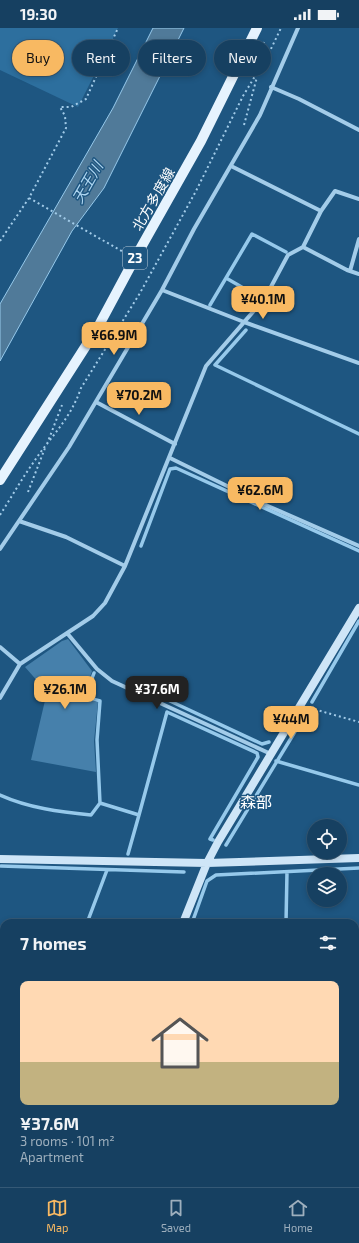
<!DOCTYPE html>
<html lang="en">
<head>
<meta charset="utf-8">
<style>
  :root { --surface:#164061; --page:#234b6a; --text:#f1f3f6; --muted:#9eafbd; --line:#355976; --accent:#f8b962 }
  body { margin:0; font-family:"Exo 2","Noto Sans JP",sans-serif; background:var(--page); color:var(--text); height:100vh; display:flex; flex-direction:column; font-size:15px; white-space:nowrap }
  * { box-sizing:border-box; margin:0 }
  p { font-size:13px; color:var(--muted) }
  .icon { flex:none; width:22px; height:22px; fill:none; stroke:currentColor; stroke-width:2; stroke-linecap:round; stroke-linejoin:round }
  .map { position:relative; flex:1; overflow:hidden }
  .sheet { position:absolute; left:0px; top:891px; width:359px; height:268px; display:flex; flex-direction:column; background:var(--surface); border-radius:12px 12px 0 0; box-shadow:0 2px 6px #0003,0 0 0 1px var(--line) }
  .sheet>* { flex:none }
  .top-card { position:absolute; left:12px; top:12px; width:335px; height:36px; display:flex; gap:8px }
  .tools { position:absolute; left:307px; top:791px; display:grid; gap:8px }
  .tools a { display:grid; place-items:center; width:40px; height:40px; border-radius:50%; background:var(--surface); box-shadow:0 2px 6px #0003,0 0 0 1px var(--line); font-size:20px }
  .price { position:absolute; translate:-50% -34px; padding:0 9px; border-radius:8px; background:var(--accent); color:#111; font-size:13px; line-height:26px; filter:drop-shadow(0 1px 2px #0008) }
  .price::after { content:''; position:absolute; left:50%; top:24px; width:12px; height:9px; margin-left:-6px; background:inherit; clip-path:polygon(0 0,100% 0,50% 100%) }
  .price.current { background:#222; color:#fff }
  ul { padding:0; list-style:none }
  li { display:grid; align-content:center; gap:8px; height:212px; padding:0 20px }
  li span { display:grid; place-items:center; height:124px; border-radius:8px; color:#555 }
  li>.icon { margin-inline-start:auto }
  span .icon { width:72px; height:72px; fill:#fffc; stroke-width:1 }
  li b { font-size:17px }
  h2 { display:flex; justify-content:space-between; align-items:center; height:48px; padding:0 20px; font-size:17px }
  .chip { padding:0 14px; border-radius:18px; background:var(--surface); box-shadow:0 2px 6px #0003,0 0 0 1px var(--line); font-size:14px; line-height:36px }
  .chip.current { background:var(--accent); color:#111 }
  .status { display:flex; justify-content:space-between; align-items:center; height:28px; padding:0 20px; background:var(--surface); direction:ltr }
  .status svg { height:11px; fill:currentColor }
  .dock { display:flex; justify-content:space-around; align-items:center; height:56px; border-top:1px solid var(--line); background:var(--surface); font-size:11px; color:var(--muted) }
  .dock a { display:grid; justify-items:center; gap:2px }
  .dock .current { color:var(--accent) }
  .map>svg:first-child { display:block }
  .green { fill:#2d6f9e }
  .water { fill:#507a99; stroke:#96c9eb }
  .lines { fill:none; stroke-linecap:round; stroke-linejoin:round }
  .stream { stroke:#96c9eb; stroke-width:3.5 }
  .building { fill:#4680ab }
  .path { stroke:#a3cce9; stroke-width:2; stroke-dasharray:2 3; stroke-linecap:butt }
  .street { stroke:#a3cce9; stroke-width:4 }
  .secondary { stroke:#cee5f7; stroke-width:8 }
  .primary { stroke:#e6f3fe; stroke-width:10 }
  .labels { text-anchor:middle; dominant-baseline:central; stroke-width:3; stroke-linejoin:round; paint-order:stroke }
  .shield { fill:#1e5681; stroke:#bcccd9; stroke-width:1 }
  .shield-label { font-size:13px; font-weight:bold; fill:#fff }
  .street-label { font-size:14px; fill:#fff; stroke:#1e5681 }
  .water-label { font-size:15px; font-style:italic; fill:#aed6f1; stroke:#1e5681 }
  .quarter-label { font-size:16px; fill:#fff; stroke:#1e5681 }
</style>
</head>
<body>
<div class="status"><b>19:30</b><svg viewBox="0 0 49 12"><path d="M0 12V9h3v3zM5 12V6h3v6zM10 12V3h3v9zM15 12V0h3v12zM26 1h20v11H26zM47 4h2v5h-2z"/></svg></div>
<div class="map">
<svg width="359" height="1159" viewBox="0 0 359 1159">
  <rect width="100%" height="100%" fill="#1e5681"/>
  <path class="green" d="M 0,0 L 118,0 L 78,79 L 0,42 Z"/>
  <path class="water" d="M 153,0 L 184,0 L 104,160 L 72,203 L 0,333 L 0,276 L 113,80 Z"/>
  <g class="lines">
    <path class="stream" d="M 226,250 L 259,269
      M 210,277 L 252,206 L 286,224
      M 246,302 L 215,337 L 359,406
      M 141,518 L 170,441 L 176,440 L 359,523
      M 94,645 L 85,669 L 100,673 L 97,712 L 100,775
      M 170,673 L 262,716 L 269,714
      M 312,674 L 359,593
      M 276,733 L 359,757
      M 0,767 C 29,780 60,784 91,787 L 100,775 L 139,787 L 167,684 L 257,725 L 258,729 L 210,811 L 213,812
      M 226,817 L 307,684
      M 128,826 L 139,787
      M 1,838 L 184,844
      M 87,895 L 107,842
      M 192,895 L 207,853 L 216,847 L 359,840
      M 286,895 L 287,844
      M 0,1101 L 4,1102
      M 355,1124 L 359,1124
      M 93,1159 L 95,1155
      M 285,1159 L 285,1155"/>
  </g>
  <path class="building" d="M 68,611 L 92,643 L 83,670 L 98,674 L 94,713 L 96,744 L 31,732 L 47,664 L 25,639 L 62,613 Z"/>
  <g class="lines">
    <path class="path" d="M 257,44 L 258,35 L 264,14
      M 244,97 L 257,49
      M 29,170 L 125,225
      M 0,213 L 29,170 L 66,100 L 65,88 L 60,79 L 71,79 L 86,71 L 118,0
      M 47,416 L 62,377
      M 28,464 L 45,420
      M 0,487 C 11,470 21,452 33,435 C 51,408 70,392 81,360 L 140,265 L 196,163 L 243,68 L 269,25 L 281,0
      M 310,680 L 359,694
      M 355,1118 L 359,1118"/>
    <path class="street" d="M 271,59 L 299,71 L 359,102
      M 231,138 L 321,183
      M 303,219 L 347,242 L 359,246
      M 350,243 L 359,211
      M 162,262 L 244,294 L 359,335
      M 96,374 L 175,416
      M 170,430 L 268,478 L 359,518
      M 19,493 L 66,509 L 125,538
      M 0,521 L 69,419 L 162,262 L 194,201 L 260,87 L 298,0
      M 67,605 L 97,641 L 112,653 L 271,726
      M 0,619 L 20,636
      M 0,670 L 20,636 L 93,588 L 105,575 L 125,538 L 206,338 L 265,270 L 288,227 L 303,219 L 321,183 L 335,163 L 359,171
      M 0,954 L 4,955
      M 0,1096 L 4,1097
      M 185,1159 L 185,1155"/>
    <path class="secondary" d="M 0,831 L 207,835 L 359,830
      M 183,895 L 207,835 L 218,814 L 359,580
      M 84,1159 L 85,1155"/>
    <path class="primary" d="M 0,452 L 98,299 L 135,230 L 201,113 L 257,0"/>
  </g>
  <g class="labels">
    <rect class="shield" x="123" y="219" width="24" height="22" rx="3"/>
    <g class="shield-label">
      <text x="135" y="230">23</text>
    </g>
    <g class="street-label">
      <text transform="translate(153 171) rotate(-60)">北方多度線</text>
    </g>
    <g class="water-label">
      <text transform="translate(87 154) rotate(-60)">天王川</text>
    </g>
    <g class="quarter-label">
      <text x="256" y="773">森部</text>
    </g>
  </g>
</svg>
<div class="tools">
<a><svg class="icon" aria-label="locate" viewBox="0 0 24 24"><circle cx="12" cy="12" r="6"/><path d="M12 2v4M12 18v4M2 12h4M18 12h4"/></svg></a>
<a><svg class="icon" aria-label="layers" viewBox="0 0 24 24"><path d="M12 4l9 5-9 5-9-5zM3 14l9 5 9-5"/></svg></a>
</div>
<b class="price" style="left:263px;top:292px">¥40.1M</b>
<b class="price" style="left:114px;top:328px">¥66.9M</b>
<b class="price" style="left:139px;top:388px">¥70.2M</b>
<b class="price" style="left:260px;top:483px">¥62.6M</b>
<b class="price" style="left:65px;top:682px">¥26.1M</b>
<b class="price current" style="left:157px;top:682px">¥37.6M</b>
<b class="price" style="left:291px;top:712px">¥44M</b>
<div class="top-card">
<a class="chip current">Buy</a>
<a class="chip">Rent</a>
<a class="chip">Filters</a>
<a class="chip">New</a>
</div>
<section class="sheet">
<h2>7 homes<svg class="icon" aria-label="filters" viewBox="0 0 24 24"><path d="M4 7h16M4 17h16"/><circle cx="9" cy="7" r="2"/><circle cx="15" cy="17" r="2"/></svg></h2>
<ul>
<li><span style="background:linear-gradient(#ffd9b3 65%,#c2b280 0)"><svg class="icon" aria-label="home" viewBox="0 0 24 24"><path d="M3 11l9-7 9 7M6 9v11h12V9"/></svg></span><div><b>¥37.6M</b><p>3 rooms · 101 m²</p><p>Apartment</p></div></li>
</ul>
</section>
</div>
<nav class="dock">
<a class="current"><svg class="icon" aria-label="map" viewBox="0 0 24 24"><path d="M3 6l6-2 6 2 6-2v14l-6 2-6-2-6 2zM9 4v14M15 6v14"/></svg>Map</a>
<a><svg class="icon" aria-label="saved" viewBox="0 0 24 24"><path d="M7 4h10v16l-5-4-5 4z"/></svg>Saved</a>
<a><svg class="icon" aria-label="home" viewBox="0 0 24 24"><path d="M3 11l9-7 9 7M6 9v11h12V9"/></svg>Home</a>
</nav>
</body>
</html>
